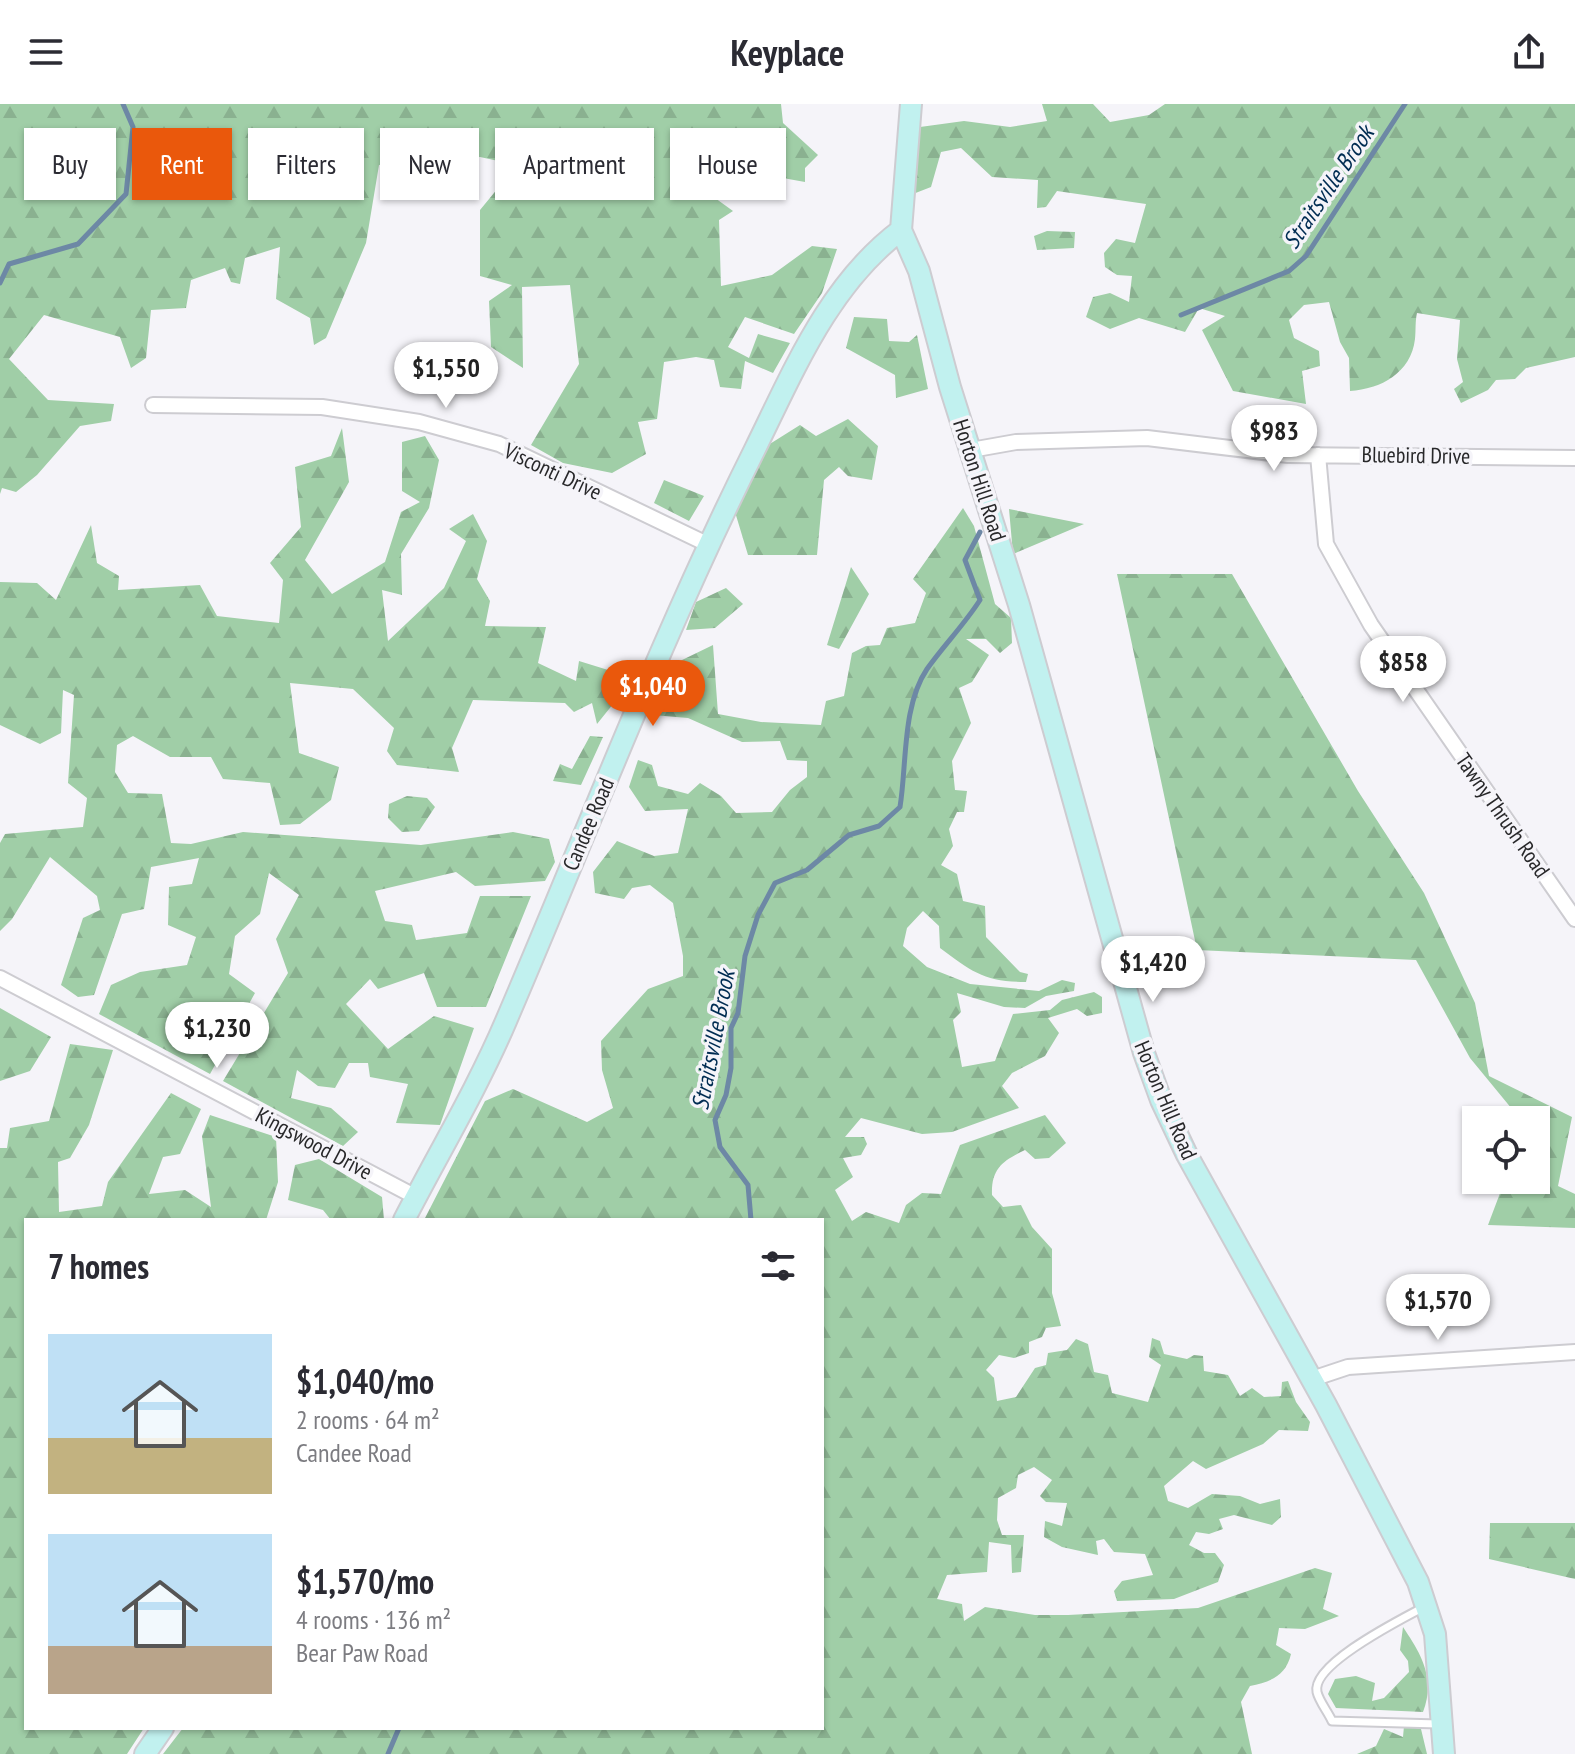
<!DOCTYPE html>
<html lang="en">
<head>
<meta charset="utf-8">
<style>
  :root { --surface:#fff; --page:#f7f7f7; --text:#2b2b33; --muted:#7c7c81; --accent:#ea580c }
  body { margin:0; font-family:"PT Sans Narrow",sans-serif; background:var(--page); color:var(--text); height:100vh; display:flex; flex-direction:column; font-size:30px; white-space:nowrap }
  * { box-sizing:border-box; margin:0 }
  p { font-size:26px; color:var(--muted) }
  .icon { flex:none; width:44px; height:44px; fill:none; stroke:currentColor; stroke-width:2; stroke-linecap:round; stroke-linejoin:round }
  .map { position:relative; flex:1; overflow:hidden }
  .side { position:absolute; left:24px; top:1114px; width:800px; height:512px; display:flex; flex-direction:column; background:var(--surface); border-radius:0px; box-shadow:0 2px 6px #0004 }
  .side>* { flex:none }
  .top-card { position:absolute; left:24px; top:24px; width:800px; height:72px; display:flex; gap:16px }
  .buttons { position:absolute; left:1462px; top:1002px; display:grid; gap:16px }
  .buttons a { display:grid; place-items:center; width:88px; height:88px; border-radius:0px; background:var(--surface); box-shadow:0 2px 6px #0004; font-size:40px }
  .price { position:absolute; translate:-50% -68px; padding:0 18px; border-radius:28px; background:#fff; color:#222; font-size:26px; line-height:52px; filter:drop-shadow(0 2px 4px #0008) }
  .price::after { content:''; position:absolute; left:50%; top:48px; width:24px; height:18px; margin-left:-12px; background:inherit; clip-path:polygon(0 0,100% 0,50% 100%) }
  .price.current { background:var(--accent); color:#fff }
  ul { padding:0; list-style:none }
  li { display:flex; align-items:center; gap:24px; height:200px; padding:0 24px }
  li span { display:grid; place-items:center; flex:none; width:224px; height:160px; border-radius:0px; color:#555 }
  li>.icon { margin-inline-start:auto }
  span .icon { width:96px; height:96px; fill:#fffc; stroke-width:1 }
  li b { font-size:34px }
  h2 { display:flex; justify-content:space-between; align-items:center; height:96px; padding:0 24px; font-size:34px }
  .tag { padding:0 28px; border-radius:0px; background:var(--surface); box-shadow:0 2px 6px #0004; font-size:28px; line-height:72px }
  .tag.current { background:var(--accent); color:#fff }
  header { display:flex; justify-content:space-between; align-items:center; height:104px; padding:0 24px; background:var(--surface); font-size:36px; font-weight:700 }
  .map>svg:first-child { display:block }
  .forest { fill:url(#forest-firs) }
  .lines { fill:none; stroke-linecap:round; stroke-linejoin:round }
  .stream { stroke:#6d88a5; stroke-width:5 }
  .lane-casing { stroke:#cdccd1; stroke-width:11 }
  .street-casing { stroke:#cdccd1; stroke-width:18 }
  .secondary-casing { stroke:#cdccd1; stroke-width:24 }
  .lane { stroke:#fff; stroke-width:7 }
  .street { stroke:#fff; stroke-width:14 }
  .secondary { stroke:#c1f1ef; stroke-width:20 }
  .labels { text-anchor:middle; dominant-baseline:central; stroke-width:7; stroke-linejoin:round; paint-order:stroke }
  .street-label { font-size:22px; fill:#28282a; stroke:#f5f4f9 }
  .water-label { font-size:24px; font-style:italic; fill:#002c52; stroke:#f5f4f9 }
</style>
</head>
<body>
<header><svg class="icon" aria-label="menu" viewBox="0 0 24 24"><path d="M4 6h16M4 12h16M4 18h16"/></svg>Keyplace<svg class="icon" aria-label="share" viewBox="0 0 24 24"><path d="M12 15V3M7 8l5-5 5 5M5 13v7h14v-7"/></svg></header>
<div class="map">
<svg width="1575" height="1650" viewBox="0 0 1575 1650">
  <defs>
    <pattern id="forest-firs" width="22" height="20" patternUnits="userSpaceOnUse" patternTransform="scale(2)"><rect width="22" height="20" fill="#a0cea7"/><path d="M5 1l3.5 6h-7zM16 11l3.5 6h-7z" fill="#8ab190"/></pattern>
  </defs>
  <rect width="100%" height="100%" fill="#f5f4f9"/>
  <path class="forest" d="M 0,0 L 781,0 L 783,19 L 818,51 L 805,64 L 805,78 L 716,62 L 697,81 L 733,107 L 719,116 L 721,182 L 772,171 L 812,142 L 837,145 L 822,189 L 794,230 L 745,213 L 728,243 L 749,254 L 758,230 L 790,239 L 773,269 L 745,257 L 741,285 L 720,283 L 714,256 L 696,253 L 664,258 L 657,315 L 638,318 L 646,350 L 612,369 L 563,359 L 531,341 L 579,260 L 570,181 L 522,183 L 523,264 L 491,243 L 489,197 L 512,181 L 480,172 L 480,106 L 517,61 L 480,53 L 379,61 L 366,139 L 326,234 L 314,241 L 310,214 L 276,195 L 280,143 L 245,154 L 240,180 L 231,178 L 225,164 L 191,176 L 186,204 L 151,206 L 146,254 L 131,264 L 120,233 L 44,211 L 9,255 L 48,296 L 114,300 L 111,317 L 80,322 L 37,371 L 16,388 L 2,384 L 0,390 Z
    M 1042,0 L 1093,0 L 1110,18 L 1149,11 L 1165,0 L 1575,0 L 1575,253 L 1526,264 L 1515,275 L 1496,276 L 1488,286 L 1461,299 L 1454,285 L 1463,278 L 1457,255 L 1460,216 L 1417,209 C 1415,218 1416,226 1415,235 C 1411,269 1381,285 1350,287 L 1349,254 L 1340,238 L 1329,198 L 1304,201 L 1289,216 L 1294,234 L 1319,247 L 1320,262 L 1302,267 L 1306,300 L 1233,287 L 1202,226 L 1225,212 L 1199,204 L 1185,228 L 1139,214 L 1110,225 L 1086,213 L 1093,193 L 1110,189 L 1129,198 L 1132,172 L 1117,171 L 1105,163 L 1104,149 L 1116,135 L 1135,139 L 1146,100 L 1057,87 L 1046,103 L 1037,104 L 1038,76 L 992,73 L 961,44 L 941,48 L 931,83 L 913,90 L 914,57 L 920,23 L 964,17 L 1010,23 L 1047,17 Z
    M 1047,127 L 1075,128 L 1074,144 L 1037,146 L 1034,132 Z
    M 854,213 L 887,215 L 889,237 L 909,238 L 917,231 L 928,285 L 896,294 L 895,271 L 846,244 Z
    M 848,315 L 878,342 L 872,376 L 848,372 L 839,363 L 824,376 L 817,451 L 748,451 L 735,408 L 765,343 L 800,321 L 816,332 Z
    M 342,324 L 349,378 L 305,456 L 332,490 L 385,458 L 401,408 L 420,398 L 402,387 L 402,338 L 425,332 L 439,356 L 429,404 L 401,450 L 402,491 L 382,486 L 388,537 L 444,484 L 466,437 L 449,425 L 473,410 L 487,437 L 477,475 L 490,497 L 485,522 L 546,523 L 538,559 L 576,577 L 579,557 L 634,574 L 597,620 L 592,599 L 574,608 L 565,599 L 473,596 L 452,644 L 459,668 L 397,661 L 387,647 L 394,624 L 353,585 L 290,579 L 299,649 L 339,663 L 331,696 L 300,720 L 280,721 L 270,679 L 223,675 L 211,653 L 170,653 L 133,632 L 117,641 L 115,668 L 128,689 L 162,690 L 171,739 L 191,740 L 243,728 L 421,741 L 513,728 L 549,735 L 555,758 L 545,777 L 475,782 L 456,768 L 375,787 L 385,817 L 412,821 L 416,836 L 467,829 L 480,792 L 531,792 L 486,903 L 437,903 L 424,869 L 378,885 L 370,875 L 346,900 L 388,945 L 434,912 L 474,924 L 440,1021 L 396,1019 L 408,980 L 370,973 L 368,959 L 349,959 L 335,984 L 318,982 L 297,966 L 291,994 L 331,1004 L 358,1028 L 343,1042 L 223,977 L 288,869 L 276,835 L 299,791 L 269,769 L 260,810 L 235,832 L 229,870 L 255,889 L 210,970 L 99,910 L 111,881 L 140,868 L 187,861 L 196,833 L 168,821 L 169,783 L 192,780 L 199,754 L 151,763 L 144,805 L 122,810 L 94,891 L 78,893 L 61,881 L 83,814 L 100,806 L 97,792 L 50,753 L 12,815 L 0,827 L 0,739 L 5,730 L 83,723 L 87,694 L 68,679 L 74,591 L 63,586 L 61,629 L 40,640 L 0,621 L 0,478 L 37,479 L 56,496 L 91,421 L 97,459 L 119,472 L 118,486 L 200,481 L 217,512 L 279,519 L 283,476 L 270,459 L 301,423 L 295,363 L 331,352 Z
    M 664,376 L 704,392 L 689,417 L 654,399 Z
    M 963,404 L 974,422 L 995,500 L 1011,514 L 1012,539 L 1000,549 L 986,535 L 966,535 L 989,551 L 972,578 L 959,584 L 971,619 L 952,657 L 955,686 L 967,687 L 964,708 L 957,708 L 949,725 L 953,742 L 941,761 L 957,770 L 963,797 L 985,802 L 986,833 L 1020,868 L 1028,870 L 1026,878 C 985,878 972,868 940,844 L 939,822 L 923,807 L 907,824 L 903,842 L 927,863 L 970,880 L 1039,887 L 1062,876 L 1075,879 L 1074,887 L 1046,892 L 1025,904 L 1004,903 L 957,889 L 961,908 L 953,916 L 962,963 L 995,957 L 1013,910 L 1050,906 L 1062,896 L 1094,888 L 1102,893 L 1102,909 L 1087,912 L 1077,905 L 1048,914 L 1059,929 L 1045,952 L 1012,969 L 1002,982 L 1019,1004 L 952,1028 L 922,1030 L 861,1014 L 845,1033 L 864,1033 L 867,1040 L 861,1051 L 843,1054 L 853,1073 L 835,1086 L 852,1117 L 866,1108 L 899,1119 L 906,1101 L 922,1089 L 941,1090 L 960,1041 L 1045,1011 L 1066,1039 L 1049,1054 L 1035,1055 L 1025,1046 C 1002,1057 991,1065 992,1091 L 1003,1103 L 1021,1101 L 1032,1123 L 1052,1145 L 1052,1189 L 1061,1222 L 1046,1224 L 1042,1233 L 1029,1238 L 1029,1249 L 1014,1254 L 999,1251 L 986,1266 L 994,1274 L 997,1297 L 1016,1293 L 1035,1264 L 1046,1261 L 1048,1249 L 1067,1246 L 1076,1235 L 1088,1240 L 1094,1268 L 1108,1271 L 1112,1289 L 1148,1298 L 1161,1261 L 1149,1253 L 1152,1234 L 1160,1237 L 1164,1250 L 1187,1255 L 1194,1251 L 1203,1252 L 1204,1267 L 1228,1271 L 1240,1292 L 1252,1284 L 1264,1293 L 1281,1292 L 1282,1278 L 1288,1277 L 1296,1298 L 1310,1318 L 1308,1327 L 1279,1326 L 1263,1340 L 1206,1365 L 1193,1357 L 1164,1382 L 1168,1397 L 1188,1404 L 1212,1390 L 1240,1392 L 1260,1400 L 1280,1395 L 1281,1413 L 1272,1421 L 1234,1411 L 1219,1415 L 1223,1425 L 1209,1430 L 1196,1428 L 1189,1441 L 1204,1449 L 1215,1449 L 1224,1461 L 1218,1478 L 1174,1495 L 1117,1497 L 1114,1487 L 1122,1477 L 1153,1471 L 1145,1450 L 1114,1448 L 1104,1435 L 1096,1437 L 1098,1451 L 1062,1443 L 1044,1433 L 1045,1417 L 1062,1422 L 1067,1399 L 1046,1398 L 1040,1392 L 1052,1376 L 1034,1363 L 1018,1371 L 1016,1384 L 998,1394 L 997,1416 L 1002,1431 L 1024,1431 L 1021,1468 L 1012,1469 L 1011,1441 L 989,1438 L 987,1468 L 947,1471 L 937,1495 L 962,1500 L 964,1517 L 985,1503 L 1035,1511 L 1068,1511 L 1198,1504 L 1315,1464 L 1332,1469 L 1323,1505 L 1339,1512 L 1305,1525 L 1279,1524 L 1276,1541 L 1291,1550 C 1286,1572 1270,1578 1250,1582 L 1241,1598 L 1252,1650 L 163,1650 L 183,1624 L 822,1624 L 822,1116 L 424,1116 L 485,997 L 513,985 L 587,1018 L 613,1004 L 602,966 L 601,937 L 648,885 L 683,872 L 683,852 L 673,799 L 650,781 L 632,784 L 624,795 L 595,789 L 593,768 L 617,737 L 654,752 L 678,749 L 688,705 L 645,707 L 629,683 L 638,656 L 652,661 L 658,682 L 688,690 L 700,679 L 721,692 L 736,709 L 772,708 L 790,686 L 807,673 L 807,657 L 787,656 L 780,637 L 742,638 L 688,614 L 653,611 L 658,576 L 680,557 L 713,541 L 718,610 L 761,618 L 821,621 L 826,597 L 844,592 L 852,549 L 866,542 L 880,541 L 887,524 L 915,519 L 926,489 L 913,475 Z
    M 1009,405 L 1084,420 L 1013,450 Z
    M 851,463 L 869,490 L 839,545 L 827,541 Z
    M 1117,470 L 1232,470 L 1358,687 L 1424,789 L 1475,899 L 1489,972 L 1572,1013 L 1558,1082 L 1575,1090 L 1575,1124 L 1488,1121 L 1505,1076 L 1536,1076 L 1536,1016 L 1521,1016 L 1470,954 L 1416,856 L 1197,846 Z
    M 726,484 L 743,500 L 715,524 L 686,526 L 696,498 Z
    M 590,632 L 603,633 L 581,681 L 553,677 L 560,660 L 572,665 Z
    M 407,692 L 427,694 L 435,703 L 419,727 L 402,728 L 388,714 L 389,700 Z
    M 0,904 L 51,933 L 30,967 L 0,977 Z
    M 70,940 L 113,946 L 89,1021 L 70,1054 L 58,1058 L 59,1108 L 102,1102 L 108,1078 L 171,989 L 201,1005 L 180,1050 L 163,1053 L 149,1090 L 185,1086 L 211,1103 L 202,1032 L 210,1011 L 276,1033 L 278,1078 L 266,1116 L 26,1116 L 26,1624 L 144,1624 L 127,1650 L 0,1650 L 0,1044 L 7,1044 L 10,1024 L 49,1017 Z
    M 319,1055 L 382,1093 L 384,1116 L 331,1116 L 323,1106 L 288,1096 L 295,1061 Z
    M 1490,1419 L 1575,1419 L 1575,1475 L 1489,1455 Z
    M 1403,1523 C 1421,1550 1436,1574 1423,1608 L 1336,1604 L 1328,1590 L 1335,1575 L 1356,1572 L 1375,1579 L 1372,1597 L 1384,1594 L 1409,1568 L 1408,1557 L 1400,1546 Z
    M 1404,1622 L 1421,1625 L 1427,1650 L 1357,1650 L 1376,1642 L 1384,1625 L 1403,1633 Z"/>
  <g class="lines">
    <path class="stream" d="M 0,179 L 9,160 L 78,140 L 126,90 L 133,23 L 123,0
      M 1181,211 L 1289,167 L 1306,152 L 1405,0
      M 751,1116 L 748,1081 L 720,1043 L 715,1016 L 726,991 L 731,964 L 731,924 L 738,909 L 745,852 L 758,811 L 775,779 L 807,766 L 849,731 L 879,722 L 900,703 C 907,660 902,602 927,565 C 944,541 964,521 980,496 L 965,456 L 980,428
      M 388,1650 L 399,1624"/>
    <g class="lane-casing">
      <path id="lane" d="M 1424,1503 C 1402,1515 1311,1560 1317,1588 C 1319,1597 1328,1608 1332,1617 L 1438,1620"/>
    </g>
    <g class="street-casing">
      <path id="street" d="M 153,301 L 322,303 L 419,318 L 499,340 L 707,440
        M 971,346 L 1016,338 L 1147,334 L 1288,351 L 1575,354
        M 1318,351 L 1326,440 L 1371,521 L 1575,815
        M 0,874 L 416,1093
        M 1312,1275 L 1348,1263 L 1575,1248"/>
    </g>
    <g class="secondary-casing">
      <path id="secondary" d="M 911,0 L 901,126 L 919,167 L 950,283 L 1019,501 L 1144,949 L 1161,996 L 1187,1051 L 1326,1301 L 1418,1478 L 1435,1530 L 1444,1650
        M 404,1116 C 438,1050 477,985 506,917 C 588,726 662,531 755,345 C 794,266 829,180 901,126
        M 145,1650 L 163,1624"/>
    </g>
    <use href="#lane" class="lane"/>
    <use href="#street" class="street"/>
    <use href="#secondary" class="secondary"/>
  </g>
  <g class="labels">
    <g class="street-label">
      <text transform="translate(1416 351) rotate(1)">Bluebird Drive</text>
      <text transform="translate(553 367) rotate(25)">Visconti Drive</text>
      <text transform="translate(980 376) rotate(72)">Horton Hill Road</text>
      <text transform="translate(1503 711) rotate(55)">Tawny Thrush Road</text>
      <text transform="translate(588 720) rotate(-67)">Candee Road</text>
      <text transform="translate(1166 996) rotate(67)">Horton Hill Road</text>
      <text transform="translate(314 1039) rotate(28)">Kingswood Drive</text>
    </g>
    <g class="water-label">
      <text transform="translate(1328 83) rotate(-56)">Straitsville Brook</text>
      <text transform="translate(713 936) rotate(-79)">Straitsville Brook</text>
    </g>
  </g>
</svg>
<div class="buttons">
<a><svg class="icon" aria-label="locate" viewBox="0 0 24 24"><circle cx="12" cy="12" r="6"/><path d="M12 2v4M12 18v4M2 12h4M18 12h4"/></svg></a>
</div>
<b class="price" style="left:446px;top:306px">$1,550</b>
<b class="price" style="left:1274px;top:369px">$983</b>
<b class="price" style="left:1403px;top:600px">$858</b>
<b class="price current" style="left:653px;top:624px">$1,040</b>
<b class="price" style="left:1153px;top:900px">$1,420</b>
<b class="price" style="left:217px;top:966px">$1,230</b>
<b class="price" style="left:1438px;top:1238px">$1,570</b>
<div class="top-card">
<a class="tag">Buy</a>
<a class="tag current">Rent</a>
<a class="tag">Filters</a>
<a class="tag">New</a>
<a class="tag">Apartment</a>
<a class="tag">House</a>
</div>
<section class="side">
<h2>7 homes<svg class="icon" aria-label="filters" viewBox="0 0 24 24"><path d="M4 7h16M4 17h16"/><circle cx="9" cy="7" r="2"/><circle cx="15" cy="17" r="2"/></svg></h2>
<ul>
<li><span style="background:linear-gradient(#bfe0f5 65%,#c2b280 0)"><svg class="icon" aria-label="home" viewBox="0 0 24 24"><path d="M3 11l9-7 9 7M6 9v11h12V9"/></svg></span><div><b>$1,040/mo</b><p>2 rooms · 64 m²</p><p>Candee Road</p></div></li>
<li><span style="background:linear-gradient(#bfe0f5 70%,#b9a48a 0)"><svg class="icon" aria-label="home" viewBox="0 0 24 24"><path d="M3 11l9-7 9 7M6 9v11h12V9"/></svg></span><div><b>$1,570/mo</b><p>4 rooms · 136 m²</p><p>Bear Paw Road</p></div></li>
</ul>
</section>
</div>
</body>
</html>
